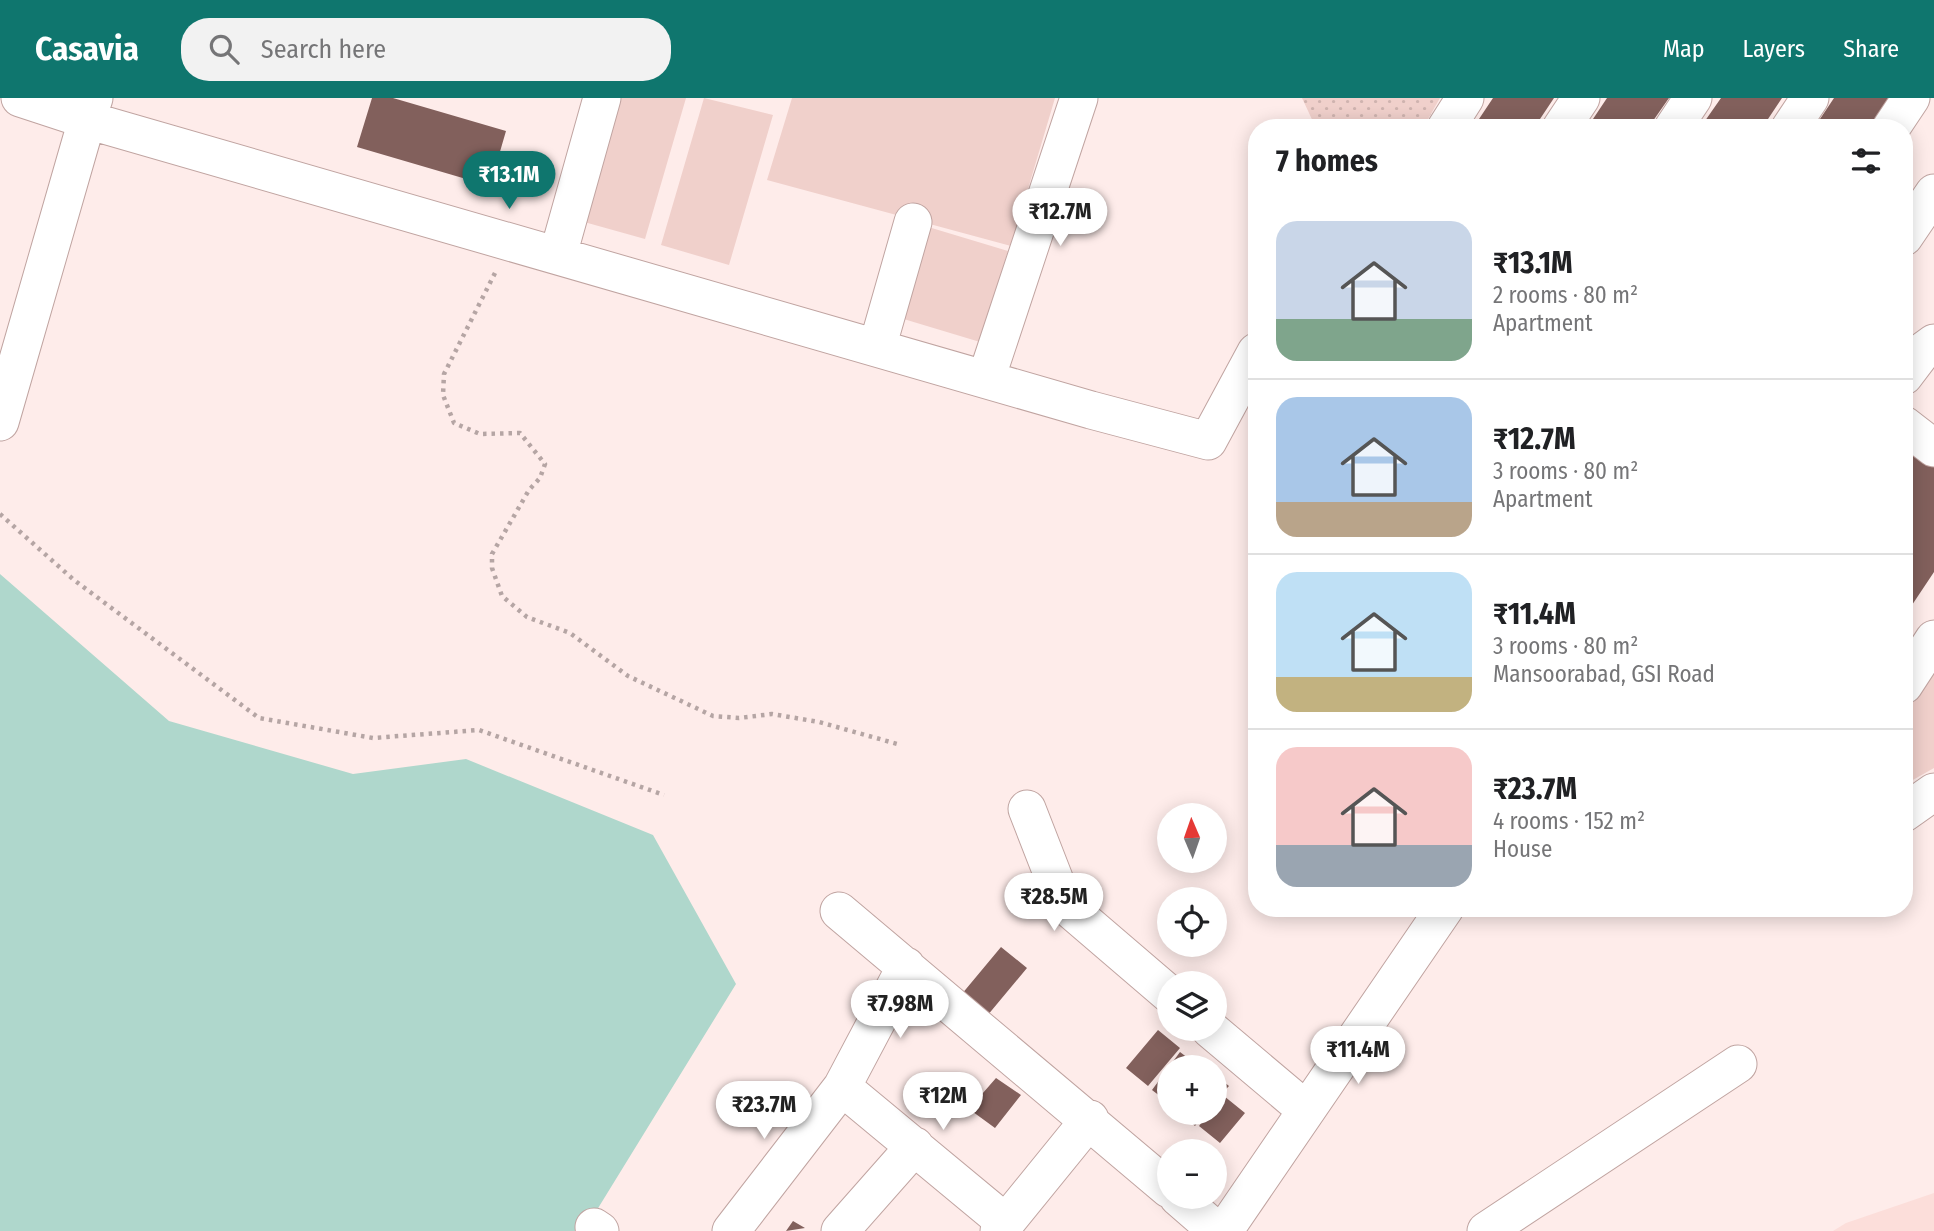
<!DOCTYPE html>
<html lang="en">
<head>
<meta charset="utf-8">
<style>
  :root { --surface:#fff; --page:#f2f2f2; --text:#202124; --muted:#757577; --line:#e0e0e0; --accent:#0f766e }
  body { margin:0; font-family:"Fira Sans Condensed",sans-serif; background:var(--page); color:var(--text); height:100vh; display:flex; flex-direction:column; font-size:26px; white-space:nowrap }
  * { box-sizing:border-box; margin:0 }
  p { font-size:23px; color:var(--muted) }
  .icon { flex:none; width:38px; height:38px; fill:none; stroke:currentColor; stroke-width:2; stroke-linecap:round; stroke-linejoin:round }
  .map { position:relative; flex:1; overflow:hidden }
  .drawer { position:absolute; left:1248px; top:21px; width:665px; height:798px; display:flex; flex-direction:column; background:var(--surface); border-radius:28px; box-shadow:0 4px 18px #0003 }
  .drawer>* { flex:none }
  .needle { width:46px; rotate:358deg }
  .fabs { position:absolute; left:1157px; top:705px; display:grid; gap:14px }
  .fabs a { display:grid; place-items:center; width:70px; height:70px; border-radius:50%; background:var(--surface); box-shadow:0 4px 18px #0003; font-size:35px }
  .price { position:absolute; translate:-50% -60px; padding:0 16px; border-radius:24px; background:#fff; color:#222; font-size:23px; line-height:46px; filter:drop-shadow(0 2px 4px #0008) }
  .price::after { content:''; position:absolute; left:50%; top:42px; width:21px; height:16px; margin-left:-10px; background:inherit; clip-path:polygon(0 0,100% 0,50% 100%) }
  .price.current { background:var(--accent); color:#fff }
  ul { padding:0; list-style:none }
  li { display:flex; align-items:center; gap:21px; height:175px; padding:0 28px }
  li+li { border-top:2px solid var(--line) }
  li span { display:grid; place-items:center; flex:none; width:196px; height:140px; border-radius:21px; color:#555 }
  li>.icon { margin-inline-start:auto }
  span .icon { width:84px; height:84px; fill:#fffc; stroke-width:1 }
  li b { font-size:30px }
  h2 { display:flex; justify-content:space-between; align-items:center; height:84px; padding:0 28px; font-size:30px }
  header { display:flex; align-items:center; gap:42px; box-sizing:border-box; height:98px; padding:0 35px; background:var(--accent); color:#fff }
  header strong { font-size:33px }
  nav { display:flex; gap:38px; margin-inline-start:auto; font-size:24px }
  .search { width:490px; height:63px; background:var(--page); display:flex; align-items:center; gap:18px; box-sizing:border-box; padding:0 24px; border-radius:28px; color:var(--muted); font-size:26px }
  .map>svg:first-child { display:block }
  .built { fill:#fcdeda }
  .grass { fill:#f0d0cb }
  .park { fill:url(#park-dots) }
  .water { fill:#afd7cc }
  .building { fill:#82605c }
  .lines { fill:none; stroke-linecap:round; stroke-linejoin:round }
  .minor-casing { stroke:#c0a4a1; stroke-width:39 }
  .path { stroke:#b5a5a4; stroke-width:4.5; stroke-dasharray:3.5 5; stroke-linecap:butt }
  .minor { stroke:#fff; stroke-width:37 }
</style>
</head>
<body>
<header>
<strong>Casavia</strong>
<div class="search"><svg class="icon" aria-label="search" viewBox="0 0 24 24"><circle cx="10" cy="10" r="6"/><path d="M15 15l6 6"/></svg>Search here</div>
<nav><a>Map</a><a>Layers</a><a>Share</a></nav>
</header>
<div class="map">
<svg width="1934" height="1133" viewBox="0 0 1934 1133">
  <defs>
    <pattern id="park-dots" width="8" height="8" patternUnits="userSpaceOnUse" patternTransform="scale(1.75)"><rect width="8" height="8" fill="#f0d0cb"/><path d="M2 2h.1M6 6h.1" fill="none" stroke="#cfb3af" stroke-width="1.8" stroke-linecap="round"/></pattern>
  </defs>
  <rect width="100%" height="100%" fill="#feecea"/>
  <path class="built" d="M 1934,1095 L 1934,1133 L 1833,1133 L 1846,1125 Z"/>
  <path class="grass" d="M 613,0 L 686,0 L 645,141 L 577,122 Z
    M 704,0 L 773,17 L 729,167 L 661,147 Z
    M 792,0 L 1055,0 L 1011,148 L 767,82 Z
    M 925,128 L 1008,153 L 980,244 L 897,219 Z
    M 1934,569 L 1934,670 L 1904,687 L 1904,573 Z"/>
  <path class="park" d="M 1302,0 L 1440,0 L 1423,30 L 1316,30 Z"/>
  <path class="water" d="M 0,476 L 169,623 L 353,676 L 466,661 L 653,737 L 736,886 L 584,1133 L 0,1133 Z"/>
  <path class="building" d="M 372,0 L 393,0 L 506,33 L 490,88 L 357,49 Z
    M 1493,0 L 1554,0 L 1534,30 L 1473,30 Z
    M 1607,0 L 1669,0 L 1648,30 L 1587,30 Z
    M 1721,0 L 1782,0 L 1762,30 L 1700,30 Z
    M 1834,0 L 1896,0 L 1876,30 L 1814,30 Z
    M 1904,341 L 1934,361 L 1934,474 L 1904,519 Z
    M 1001,849 L 1027,870 L 982,924 L 956,903 Z
    M 1158,932 L 1180,950 L 1148,988 L 1126,970 Z
    M 1180,954 L 1201,970 L 1169,970 L 1169,1005 L 1152,992 Z
    M 1214,976 L 1229,988 L 1214,1004 Z
    M 996,980 L 1021,997 L 995,1030 L 969,1011 Z
    M 1224,998 L 1245,1015 L 1220,1045 L 1199,1028 L 1209,1015 L 1214,1015 L 1214,1009 Z
    M 1180,1015 L 1205,1015 L 1195,1028 Z
    M 793,1123 L 805,1130 L 786,1133 Z"/>
  <g class="lines">
    <g class="minor-casing">
      <path id="minor" d="M 20,0 L 87,22 L 94,0
        M 1446,30 L 1465,0
        M 1561,30 L 1581,0
        M 1673,30 L 1693,0
        M 1790,30 L 1810,0
        M 1891,30 L 1911,0
        M 1904,139 L 1934,95
        M 558,157 L 602,0
        M 877,250 L 913,124
        M 1904,278 L 1923,253 L 1934,245
        M 986,281 L 1079,0
        M 0,324 L 87,22 L 1091,312 L 1208,343 L 1256,254
        M 1904,327 L 1934,350
        M 1904,587 L 1934,541
        M 1027,711 L 1064,806 L 1169,896
        M 1904,715 L 1934,694
        M 839,813 L 1169,1091
        M 1210,931 L 1306,1012
        M 842,989 L 1006,1125
        M 1178,1099 L 1217,1133
        M 594,1129 L 600,1133
        M 731,1133 L 842,989 L 906,868
        M 840,1133 L 915,1048
        M 999,1133 L 1090,1021
        M 1224,1133 L 1445,810
        M 1486,1133 L 1738,966"/>
    </g>
    <path class="path" d="M 495,175 L 444,276 L 443,297 L 454,325 L 480,336 L 520,335 L 545,366 L 540,380 L 529,392 L 492,456 L 492,470 L 502,498 L 527,519 L 570,535 L 628,578 L 713,618 L 739,620 L 772,616 L 819,624 L 901,647
      M 0,416 L 74,482 L 259,620 L 373,640 L 479,632 L 664,697"/>
    <use href="#minor" class="minor"/>
  </g>
</svg>
<div class="fabs">
<a><svg class="needle" viewBox="-14 -14 28 28"><path d="M0-13l5 13h-10z" fill="#e53935"/><path d="M0 13l5-13h-10z" fill="#757577"/></svg></a>
<a><svg class="icon" aria-label="locate" viewBox="0 0 24 24"><circle cx="12" cy="12" r="6"/><path d="M12 2v4M12 18v4M2 12h4M18 12h4"/></svg></a>
<a><svg class="icon" aria-label="layers" viewBox="0 0 24 24"><path d="M12 4l9 5-9 5-9-5zM3 14l9 5 9-5"/></svg></a>
<a>+</a>
<a>−</a>
</div>
<b class="price current" style="left:509px;top:113px">₹13.1M</b>
<b class="price" style="left:1060px;top:150px">₹12.7M</b>
<b class="price" style="left:1054px;top:835px">₹28.5M</b>
<b class="price" style="left:900px;top:942px">₹7.98M</b>
<b class="price" style="left:1358px;top:988px">₹11.4M</b>
<b class="price" style="left:943px;top:1034px">₹12M</b>
<b class="price" style="left:764px;top:1043px">₹23.7M</b>
<section class="drawer">
<h2>7 homes<svg class="icon" aria-label="filters" viewBox="0 0 24 24"><path d="M4 7h16M4 17h16"/><circle cx="9" cy="7" r="2"/><circle cx="15" cy="17" r="2"/></svg></h2>
<ul>
<li><span style="background:linear-gradient(#c9d6e8 70%,#7fa58c 0)"><svg class="icon" aria-label="home" viewBox="0 0 24 24"><path d="M3 11l9-7 9 7M6 9v11h12V9"/></svg></span><div><b>₹13.1M</b><p>2 rooms · 80 m²</p><p>Apartment</p></div></li>
<li><span style="background:linear-gradient(#a9c7e8 75%,#b9a48a 0)"><svg class="icon" aria-label="home" viewBox="0 0 24 24"><path d="M3 11l9-7 9 7M6 9v11h12V9"/></svg></span><div><b>₹12.7M</b><p>3 rooms · 80 m²</p><p>Apartment</p></div></li>
<li><span style="background:linear-gradient(#bfe0f5 75%,#c2b280 0)"><svg class="icon" aria-label="home" viewBox="0 0 24 24"><path d="M3 11l9-7 9 7M6 9v11h12V9"/></svg></span><div><b>₹11.4M</b><p>3 rooms · 80 m²</p><p>Mansoorabad, GSI Road</p></div></li>
<li><span style="background:linear-gradient(#f6c9c9 70%,#9aa5b1 0)"><svg class="icon" aria-label="home" viewBox="0 0 24 24"><path d="M3 11l9-7 9 7M6 9v11h12V9"/></svg></span><div><b>₹23.7M</b><p>4 rooms · 152 m²</p><p>House</p></div></li>
</ul>
</section>
</div>
</body>
</html>
